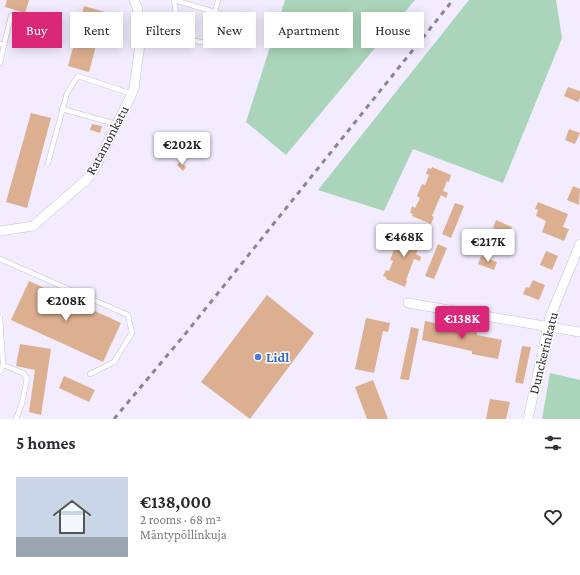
<!DOCTYPE html>
<html lang="en">
<head>
<meta charset="utf-8">
<style>
  :root { --surface:#fff; --page:#f7f7f7; --text:#2b2b33; --muted:#7c7c81; --accent:#db2777 }
  body { margin:0; font-family:"Crimson Pro",serif; background:var(--page); color:var(--text); height:100vh; display:flex; flex-direction:column; font-size:15px; white-space:nowrap }
  * { box-sizing:border-box; margin:0 }
  p { font-size:13px; color:var(--muted) }
  .icon { flex:none; width:22px; height:22px; fill:none; stroke:currentColor; stroke-width:2; stroke-linecap:round; stroke-linejoin:round }
  .map { position:relative; height:419px; overflow:hidden }
  .sheet { display:flex; flex-direction:column; background:var(--surface); flex:1 }
  .sheet>* { flex:none }
  .hud { position:absolute; left:12px; top:12px; width:556px; height:36px; display:flex; gap:8px }
  .price { position:absolute; translate:-50% -34px; padding:0 9px; border-radius:4px; background:#fff; color:#222; font-size:13px; line-height:26px; filter:drop-shadow(0 1px 2px #0008) }
  .price::after { content:''; position:absolute; left:50%; top:24px; width:12px; height:9px; margin-left:-6px; background:inherit; clip-path:polygon(0 0,100% 0,50% 100%) }
  .price.active { background:var(--accent); color:#fff }
  ul { padding:0; list-style:none }
  li { display:flex; align-items:center; gap:12px; height:100px; padding:0 16px }
  li span { display:grid; place-items:center; flex:none; width:112px; height:80px; border-radius:0px; color:#555 }
  li>.icon { margin-inline-start:auto }
  span .icon { width:48px; height:48px; fill:#fffc; stroke-width:1 }
  li b { font-size:17px }
  h2 { display:flex; justify-content:space-between; align-items:center; height:48px; padding:0 16px; font-size:17px }
  .chip { padding:0 14px; border-radius:0px; background:var(--surface); box-shadow:0 2px 10px #0003; font-size:14px; line-height:36px }
  .chip.active { background:var(--accent); color:#fff }
  .map>svg:first-child { display:block }
  .green { fill:#aad5bb }
  .building { fill:#dbaf8f }
  .lines { fill:none; stroke-linecap:round; stroke-linejoin:round }
  .lane-casing { stroke:#c6c0d1; stroke-width:5.5 }
  .street-casing { stroke:#c6c0d1; stroke-width:10 }
  .lane { stroke:#fff; stroke-width:4.5 }
  .street { stroke:#fff; stroke-width:9 }
  .rail { stroke:#8a8591; stroke-width:3; stroke-dasharray:5 5; stroke-linecap:butt }
  .shop-dot { fill:#3f7fe0; stroke:#fdfdfd; stroke-width:1.5 }
  .labels { text-anchor:middle; dominant-baseline:central; stroke-width:3; stroke-linejoin:round; paint-order:stroke }
  .street-label { font-size:14px; fill:#302d34; stroke:#fdfdfd }
  .shop-label { font-size:14px; font-weight:bold; fill:#366cbe; stroke:#fdfdfd; text-anchor:start }
</style>
</head>
<body>
<div class="map">
<svg width="580" height="419" viewBox="0 0 580 419">
  <rect width="100%" height="100%" fill="#f2ecfe"/>
  <path class="green" d="M 285,0 L 415,0 L 286,155 L 246,122 Z
    M 469,0 L 556,0 L 562,38 L 503,183 L 413,149 L 384,211 L 318,190 Z
    M 550,373 L 580,380 L 580,419 L 542,419 Z"/>
  <path class="building" d="M 7,0 L 29,0 L 25,13 L 5,7 Z
    M 84,6 L 105,12 L 89,72 L 68,66 Z
    M 568,87 L 580,91 L 580,98 L 578,102 L 564,96 Z
    M 31,113 L 51,118 L 27,208 L 6,202 Z
    M 92,124 L 102,126 L 100,133 L 90,130 Z
    M 569,129 L 580,133 L 575,144 L 565,140 Z
    M 180,162 L 186,167 L 183,171 L 177,165 Z
    M 432,167 L 451,175 L 449,182 L 447,181 L 443,191 L 448,193 L 446,198 L 441,195 L 432,216 L 434,217 L 431,224 L 412,216 L 413,214 L 410,213 L 412,206 L 415,208 L 420,198 L 417,196 L 422,184 L 425,185 L 429,175 L 426,174 L 428,168 L 431,169 Z
    M 573,186 L 580,189 L 579,205 L 567,200 Z
    M 538,202 L 568,214 L 563,227 L 569,229 L 564,241 L 542,232 L 546,221 L 536,216 L 538,210 L 535,209 Z
    M 455,203 L 464,206 L 451,238 L 442,234 Z
    M 496,220 L 512,227 L 508,235 L 493,228 Z
    M 402,231 L 405,233 L 406,231 L 425,239 L 422,245 L 420,245 L 416,254 L 421,257 L 420,261 L 414,259 L 406,280 L 407,281 L 405,287 L 386,279 L 386,277 L 383,276 L 386,270 L 389,271 L 393,261 L 390,260 L 395,247 L 398,249 L 402,239 L 399,237 Z
    M 438,244 L 447,248 L 434,279 L 425,276 Z
    M 546,251 L 558,256 L 552,270 L 540,265 Z
    M 481,256 L 497,262 L 494,270 L 478,264 Z
    M 533,280 L 545,285 L 539,300 L 523,294 L 526,287 L 529,288 Z
    M 29,281 L 121,323 L 103,362 L 11,320 Z
    M 267,295 L 314,333 L 250,419 L 201,382 Z
    M 366,318 L 390,323 L 388,332 L 383,331 L 374,373 L 355,369 Z
    M 425,321 L 477,332 L 477,335 L 502,340 L 498,359 L 472,354 L 472,351 L 422,340 Z
    M 411,327 L 419,329 L 409,380 L 400,379 Z
    M 20,344 L 51,349 L 41,415 L 29,412 L 35,370 L 16,366 Z
    M 522,346 L 531,347 L 523,384 L 515,382 Z
    M 64,376 L 95,390 L 89,402 L 59,388 Z
    M 373,380 L 388,419 L 367,419 L 355,387 Z
    M 490,399 L 510,402 L 506,419 L 486,419 Z"/>
  <g class="lines">
    <g class="lane-casing">
      <path id="lane" d="M 174,0 L 178,27 L 183,37 L 195,41 L 220,45 L 229,35 L 231,26 L 226,16 L 215,12
        M 174,0 L 215,12 L 218,0
        M 0,44 L 4,45 L 11,16
        M 0,63 L 4,45
        M 62,109 L 116,124
        M 48,163 L 67,93 L 78,76 L 132,94
        M 0,259 L 128,315 L 132,333 L 114,362 L 90,374
        M 0,317 L 3,365 L 0,372
        M 3,365 L 23,373 L 27,378 L 22,403 L 16,419"/>
    </g>
    <g class="street-casing">
      <path id="street" d="M 0,231 L 33,226 L 86,180 L 94,170 L 132,94 L 134,88 L 142,30 L 137,7 L 134,0
        M 408,303 L 580,332
        M 528,419 L 550,317 L 580,244"/>
    </g>
    <use href="#lane" class="lane"/>
    <use href="#street" class="street"/>
    <path class="rail" d="M 114,419 L 186,333 L 453,0"/>
  </g>
  <circle class="shop-dot" cx="258" cy="357" r="4"/>
  <g class="labels">
    <g class="street-label">
      <text transform="translate(107 140) rotate(-62)">Ratamonkatu</text>
      <text transform="translate(543 353) rotate(-76)">Dunckerinkatu</text>
    </g>
    <g class="shop-label">
      <text x="266" y="357">Lidl</text>
    </g>
  </g>
</svg>
<b class="price" style="left:182px;top:166px">€202K</b>
<b class="price" style="left:404px;top:258px">€468K</b>
<b class="price" style="left:488px;top:263px">€217K</b>
<b class="price" style="left:66px;top:322px">€208K</b>
<b class="price active" style="left:462px;top:340px">€138K</b>
<div class="hud">
<a class="chip active">Buy</a>
<a class="chip">Rent</a>
<a class="chip">Filters</a>
<a class="chip">New</a>
<a class="chip">Apartment</a>
<a class="chip">House</a>
</div>
</div>
<section class="sheet">
<h2>5 homes<svg class="icon" aria-label="filters" viewBox="0 0 24 24"><path d="M4 7h16M4 17h16"/><circle cx="9" cy="7" r="2"/><circle cx="15" cy="17" r="2"/></svg></h2>
<ul>
<li><span style="background:linear-gradient(#c9d6e8 75%,#9aa5b1 0)"><svg class="icon" aria-label="home" viewBox="0 0 24 24"><path d="M3 11l9-7 9 7M6 9v11h12V9"/></svg></span><div><b>€138,000</b><p>2 rooms · 68 m²</p><p>Mäntypöllinkuja</p></div><svg class="icon" aria-label="heart" viewBox="0 0 24 24"><path d="M12 20l-8-8c-3-5 5-10 8-4 3-6 11-1 8 4z"/></svg></li>
</ul>
</section>
</body>
</html>
